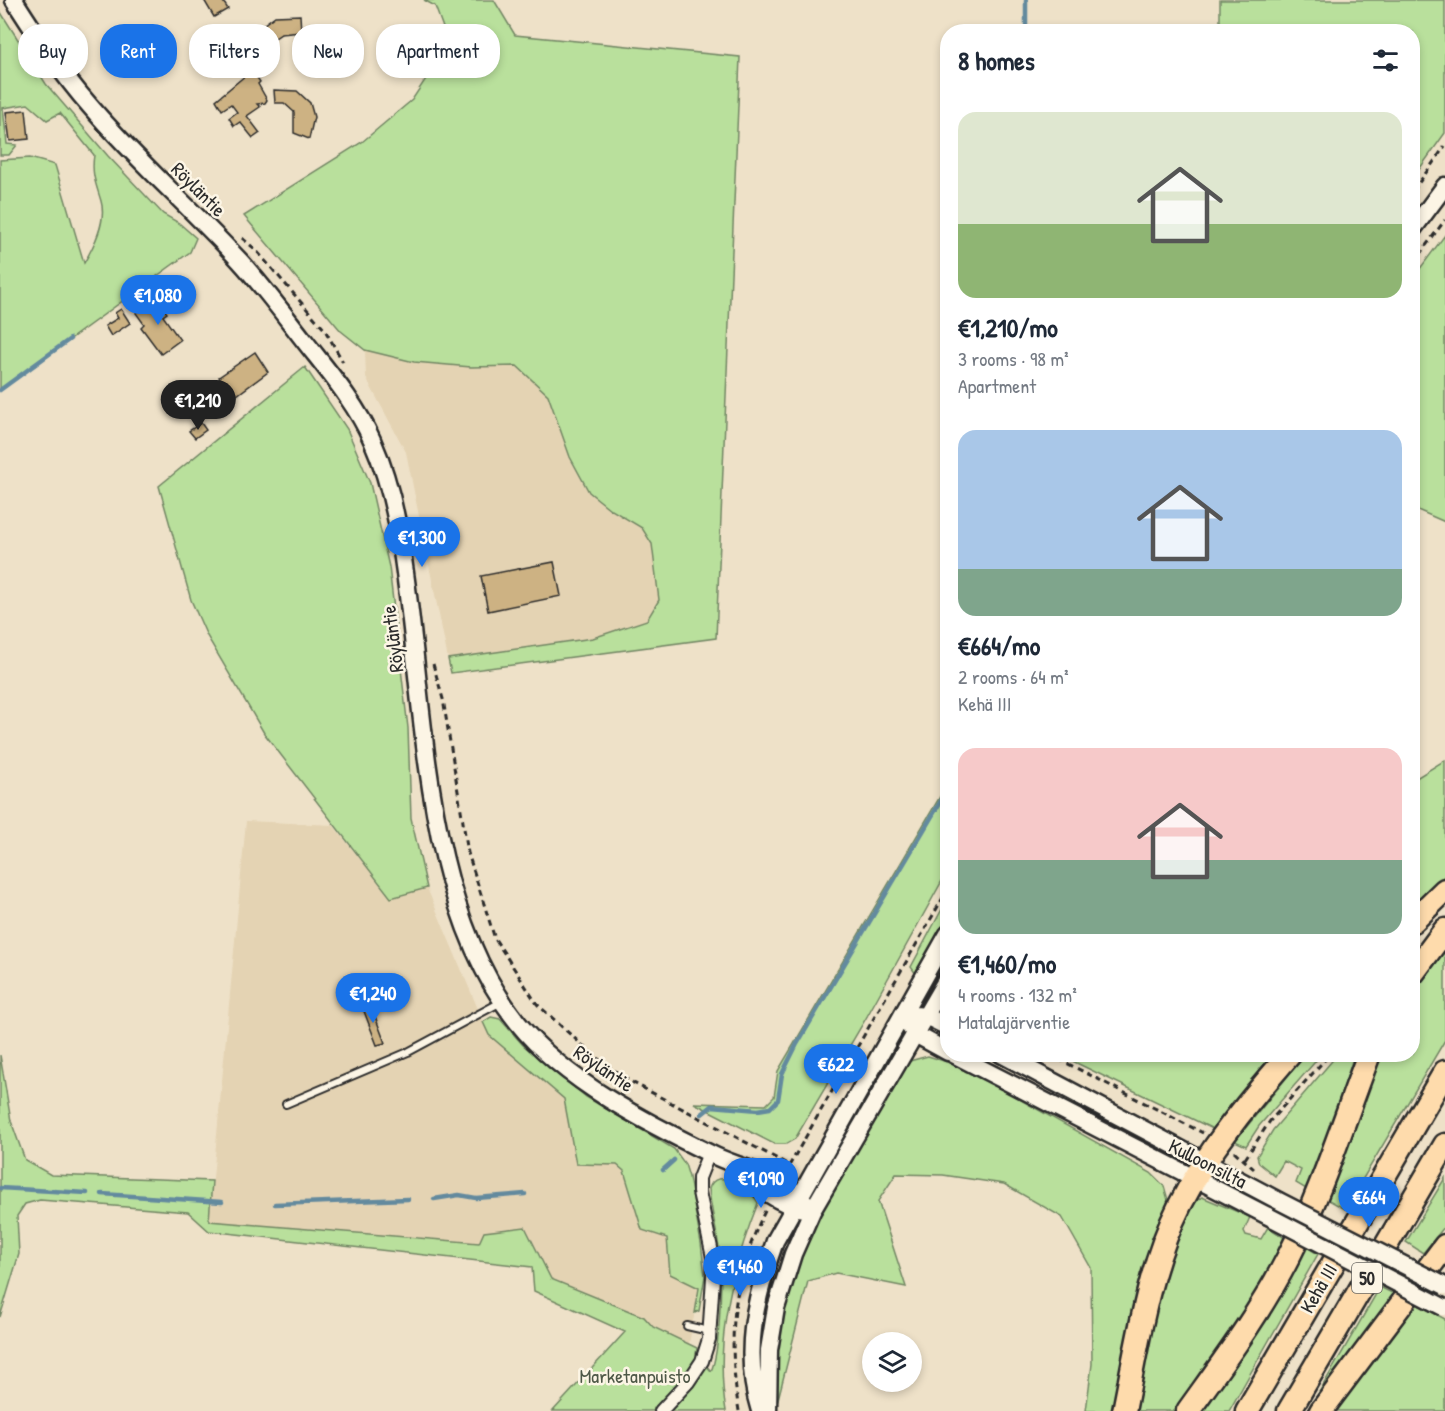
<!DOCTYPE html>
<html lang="en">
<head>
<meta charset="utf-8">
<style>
  :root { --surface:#fff; --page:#f6f6f7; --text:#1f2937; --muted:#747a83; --accent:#1a73e8 }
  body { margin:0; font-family:"Patrick Hand",sans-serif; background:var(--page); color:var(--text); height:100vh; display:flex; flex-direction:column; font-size:22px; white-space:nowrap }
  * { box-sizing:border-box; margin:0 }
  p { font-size:20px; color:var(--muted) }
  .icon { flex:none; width:33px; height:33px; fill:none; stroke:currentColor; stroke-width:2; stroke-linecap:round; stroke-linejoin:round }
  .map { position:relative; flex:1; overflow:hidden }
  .details { position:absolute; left:940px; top:24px; width:480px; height:1038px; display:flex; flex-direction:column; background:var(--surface); border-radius:24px; box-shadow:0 3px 9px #0003 }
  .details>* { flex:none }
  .guide { position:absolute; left:18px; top:24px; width:570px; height:54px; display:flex; gap:12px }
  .controls { position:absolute; left:862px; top:1332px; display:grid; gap:12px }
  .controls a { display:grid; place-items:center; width:60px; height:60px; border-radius:50%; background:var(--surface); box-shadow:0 3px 9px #0003; font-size:30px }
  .price { position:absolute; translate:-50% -51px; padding:0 14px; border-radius:21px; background:var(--accent); color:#fff; font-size:20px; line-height:39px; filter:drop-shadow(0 2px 3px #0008) }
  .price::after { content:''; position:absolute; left:50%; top:36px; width:18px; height:14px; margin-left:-9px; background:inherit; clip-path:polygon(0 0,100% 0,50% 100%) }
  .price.on { background:#222; color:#fff }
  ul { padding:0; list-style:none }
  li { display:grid; align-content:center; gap:12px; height:318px; padding:0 18px }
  li span { display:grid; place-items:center; height:186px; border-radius:18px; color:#555 }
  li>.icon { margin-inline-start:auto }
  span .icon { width:108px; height:108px; fill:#fffc; stroke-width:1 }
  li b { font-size:26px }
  h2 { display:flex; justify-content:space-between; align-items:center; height:72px; padding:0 18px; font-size:26px }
  .tag { padding:0 21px; border-radius:24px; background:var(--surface); box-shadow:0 3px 9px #0003; font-size:21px; line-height:54px }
  .tag.on { background:var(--accent); color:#fff }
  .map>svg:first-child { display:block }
  .built { fill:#e4d3b3 }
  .green { fill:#b9e09c; stroke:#728664; stroke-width:1.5 }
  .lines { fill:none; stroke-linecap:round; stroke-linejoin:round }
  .stream { stroke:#648a9e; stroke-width:4.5 }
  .building { fill:#cdb283; stroke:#2b2b2b; stroke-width:1.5 }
  .lane-casing { stroke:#2b2b2b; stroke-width:10 }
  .street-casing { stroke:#2b2b2b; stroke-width:16 }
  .secondary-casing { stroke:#2b2b2b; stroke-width:21 }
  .highway-casing { stroke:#2b2b2b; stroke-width:27 }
  .path { stroke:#2b2b2b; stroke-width:3; stroke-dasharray:6 4.5; stroke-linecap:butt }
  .lane { stroke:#fcf5e5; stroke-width:6 }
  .street { stroke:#fcf5e5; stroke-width:12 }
  .secondary { stroke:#fcf5e5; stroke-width:16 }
  .highway { stroke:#fedbac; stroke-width:22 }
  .secondary-bridge-casing { stroke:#2b2b2b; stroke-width:21; stroke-linecap:butt }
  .secondary-bridge { stroke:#fcf5e5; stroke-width:16 }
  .labels { text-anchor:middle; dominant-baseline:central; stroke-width:5; stroke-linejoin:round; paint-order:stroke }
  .shield { fill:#fcf5e5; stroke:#6a6863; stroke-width:1.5 }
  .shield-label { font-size:18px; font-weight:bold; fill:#2b2b2b }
  .street-label { font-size:20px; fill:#2b2b2b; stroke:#fcf5e5 }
  .park-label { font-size:20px; fill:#4e5847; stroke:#fcf5e5 }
</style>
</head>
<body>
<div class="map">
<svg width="1445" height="1411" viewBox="0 0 1445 1411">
  <rect width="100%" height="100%" fill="#eee1c8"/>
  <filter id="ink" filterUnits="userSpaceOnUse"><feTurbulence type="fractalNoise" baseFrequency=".0167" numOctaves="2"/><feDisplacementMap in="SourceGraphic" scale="12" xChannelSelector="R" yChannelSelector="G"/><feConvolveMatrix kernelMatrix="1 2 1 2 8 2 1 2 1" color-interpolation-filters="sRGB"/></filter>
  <g filter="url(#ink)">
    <path class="built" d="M 365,350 L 414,362 L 471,367 L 517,366 L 548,395 L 570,457 L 589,492 L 610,509 L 642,528 L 652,544 L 659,600 L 647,620 L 593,638 L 448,659 L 406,452 L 366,378 Z
      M 246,821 L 333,825 L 391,898 L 427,888 L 489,1035 L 564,1099 L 576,1164 L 617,1165 L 624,1171 L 642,1230 L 668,1238 L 670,1274 L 699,1288 L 689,1344 L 653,1327 L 644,1317 L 551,1279 L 525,1227 L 479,1243 L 209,1221 Z"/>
    <path class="green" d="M 424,0 L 494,0 L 515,35 L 740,57 L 716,638 L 451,673 L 448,659 L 593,638 L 647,620 L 659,600 L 652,544 L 642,528 L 610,509 L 589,492 L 570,457 L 548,395 L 517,366 L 471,367 L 414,362 L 365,350 L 341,331 L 244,216 L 362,142 L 412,100 L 449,44 L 435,6 Z
      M 1220,0 L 1445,0 L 1445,133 L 1413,178 L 1413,32 L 1220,31 Z
      M 0,11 L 46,84 L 108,156 L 163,214 L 179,223 L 196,238 L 190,252 L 0,390 L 0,160 L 30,158 L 55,165 L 84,263 C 94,246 107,221 101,201 C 96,184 91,174 94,155 L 60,113 L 47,120 L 28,104 L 3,108 L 7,144 L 17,145 L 9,155 L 0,155 Z
      M 1445,235 L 1445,522 L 1413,508 L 1413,278 Z
      M 305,367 L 347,429 L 370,483 L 389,567 L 408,728 L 411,818 L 427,888 L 391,898 L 264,733 L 207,636 L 191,600 L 159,486 Z
      M 1445,760 L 1445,876 L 1413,908 L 1413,780 Z
      M 948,783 L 948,870 L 865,1020 L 795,1139 L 786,1144 L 774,1144 L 694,1103 L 766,1105 L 774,1097 L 778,1071 Z
      M 948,898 L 948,921 L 919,974 L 916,974 L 911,967 Z
      M 1445,942 L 1445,1040 L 1345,1209 L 1325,1198 L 1381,1055 L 1413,1054 L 1413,991 Z
      M 491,1017 L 500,1019 L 523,1045 L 586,1097 L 674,1149 L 685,1164 L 689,1177 L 701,1243 L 705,1276 L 699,1311 L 695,1313 L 699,1288 L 670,1274 L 667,1238 L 642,1230 L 624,1171 L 617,1165 L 576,1164 L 564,1099 L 489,1035 L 483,1022 Z
      M 0,1055 L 11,1121 L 25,1160 L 51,1175 L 212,1181 L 209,1221 L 479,1243 L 484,1232 L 525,1227 L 551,1279 L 644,1317 L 653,1327 L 697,1348 L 696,1354 L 711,1371 C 720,1353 722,1280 720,1257 C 718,1234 711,1212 709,1189 C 716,1165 751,1189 758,1203 C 732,1268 714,1342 726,1411 L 553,1411 L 625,1332 L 534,1291 L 532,1267 L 209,1231 L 188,1212 L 40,1200 L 25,1204 L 17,1216 L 19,1254 L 0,1317 Z
      M 1060,1055 L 1272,1055 L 1213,1129 Z
      M 1305,1055 L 1321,1055 L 1259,1126 L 1246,1146 L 1235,1141 Z
      M 1337,1055 L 1354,1055 L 1334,1117 L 1306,1189 L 1296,1183 L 1301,1170 L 1284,1161 L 1275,1176 L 1259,1163 L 1257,1156 L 1273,1130 Z
      M 928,1056 L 960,1066 L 1151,1173 L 1164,1186 L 1168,1200 L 1137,1294 L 1115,1411 L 1086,1411 L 1092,1364 L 1091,1268 L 1062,1217 L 1004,1184 L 943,1175 L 896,1174 L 878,1201 L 906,1287 L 836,1273 L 808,1281 L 775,1411 C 775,1386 772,1358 777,1333 C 796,1234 857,1149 906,1062 Z
      M 1445,1178 L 1445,1226 L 1423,1253 L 1406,1242 Z
      M 1202,1197 L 1250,1217 L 1244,1231 L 1246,1235 L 1261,1239 L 1268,1227 L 1285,1238 L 1253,1297 L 1175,1411 L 1134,1411 C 1143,1366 1165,1220 1202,1197 Z
      M 1302,1244 L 1318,1254 L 1229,1411 L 1197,1411 Z
      M 1380,1287 L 1394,1294 L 1314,1401 Z
      M 1411,1301 L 1445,1319 L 1445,1411 L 1330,1411 Z"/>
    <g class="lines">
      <path class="stream" d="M 1026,0 L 1026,32
        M 0,390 L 70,339
        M 702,1114 L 712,1106 L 758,1110 L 770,1108 L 778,1100 L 782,1074 L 797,1044 L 948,789
        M 663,1170 L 674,1160
        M 0,1188 L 87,1193
        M 102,1194 L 222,1202
        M 434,1199 L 459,1195 L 476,1198 L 525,1194
        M 275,1204 L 408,1199"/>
    </g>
    <path class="building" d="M 204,0 L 222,0 L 228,9 L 214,17 Z
      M 300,15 L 301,32 L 281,34 L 265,45 L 255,31 L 275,16 Z
      M 252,70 L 260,82 L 258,84 L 267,100 L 265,103 L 257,104 L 260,107 L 247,116 L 260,133 L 253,138 L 240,122 L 234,126 L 229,118 L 237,112 L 231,104 L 222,110 L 216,100 Z
      M 274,90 L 297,91 L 310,103 L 314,117 L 309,139 L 294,133 L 294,112 L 284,103 L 275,103 Z
      M 26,110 L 29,139 L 10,141 L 6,112 Z
      M 156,298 L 167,313 L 163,316 L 180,340 L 161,354 L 141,327 L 144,324 L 136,313 Z
      M 121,309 L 130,323 L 111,336 L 105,326 L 118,318 L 115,313 Z
      M 255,352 L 268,372 L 233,398 L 219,377 Z
      M 201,423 L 206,430 L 195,438 L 189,431 Z
      M 554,562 L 561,596 L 488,611 L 481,576 Z
      M 370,1003 L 385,1043 L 377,1045 L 362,1006 Z"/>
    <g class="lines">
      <g class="lane-casing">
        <path id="lane" d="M 286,1104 L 408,1052 L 503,1001
          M 687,1326 L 709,1331"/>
      </g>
      <g class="street-casing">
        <path id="street" d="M 661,1411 L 688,1382 L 702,1361 L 709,1339 L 714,1262 L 699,1192 L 699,1178 L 709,1153"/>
      </g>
      <g class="secondary-casing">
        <path id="secondary" d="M 14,0 C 37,36 61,73 90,106 C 137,161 191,208 240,261 C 262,285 282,312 303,339 C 327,370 356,403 372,440 C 396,494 403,554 410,612 C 426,744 432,916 518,1023 C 564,1081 649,1124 715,1156 C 753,1174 786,1173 812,1211
          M 1413,229 L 1445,186
          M 915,1015 L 926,1016 L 948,1027
          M 909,1026 L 915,1034 L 948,1052
          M 953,1054 L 1268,1216
          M 1001,1054 L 1277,1200
          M 738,1170 C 757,1186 778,1204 803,1209
          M 760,1411 C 742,1353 755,1298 775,1241 L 948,934
          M 768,1411 L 769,1350 L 776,1308 L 793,1254 L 812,1211 L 948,977"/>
      </g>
      <g class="highway-casing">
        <path id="highway" d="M 1413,921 L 1445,890
          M 1413,973 L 1445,930
          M 1124,1411 C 1138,1342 1148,1268 1180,1205 C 1208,1150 1249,1101 1290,1054
          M 1188,1411 C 1223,1362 1260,1313 1288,1258 C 1321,1193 1343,1123 1369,1054
          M 1247,1411 L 1445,1072
          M 1289,1411 L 1445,1145
          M 1321,1411 L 1445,1246"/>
      </g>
      <path class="path" d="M 1413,191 L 1445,146
        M 242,238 L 255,249 L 325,330 L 343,362
        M 1413,263 L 1445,220
        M 433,664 L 443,699 L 468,853 L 495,939 L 537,1004 L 594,1056 L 628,1080 L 789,1165
        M 1049,1054 L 1203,1133
        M 1234,1151 L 1254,1169
        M 1245,1159 L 1270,1121 L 1330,1054
        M 789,1166 L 948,889
        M 739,1411 C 727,1336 732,1278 766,1209"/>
      <use href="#lane" class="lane"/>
      <use href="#street" class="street"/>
      <use href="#secondary" class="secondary"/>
      <use href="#highway" class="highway"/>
      <g class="secondary-bridge-casing">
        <path id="secondary-bridge" d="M 1277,1200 L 1445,1286
          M 1268,1216 L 1443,1307"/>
      </g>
      <use href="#secondary-bridge" class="secondary-bridge"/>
    </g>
  </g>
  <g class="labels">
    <rect class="shield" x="1352" y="1263" width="30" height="30" rx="4.5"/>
    <g class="shield-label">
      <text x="1367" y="1278">50</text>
    </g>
    <g class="street-label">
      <text transform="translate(199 189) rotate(45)">Röyläntie</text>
      <text transform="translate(392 639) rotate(-97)">Röyläntie</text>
      <text transform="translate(604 1068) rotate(34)">Röyläntie</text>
      <text transform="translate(1208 1163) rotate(27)">Kulloonsilta</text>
      <text transform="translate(1318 1288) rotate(-60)">Kehä III</text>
    </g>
    <g class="park-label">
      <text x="635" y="1375">Marketanpuisto</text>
    </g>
  </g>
</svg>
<div class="controls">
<a><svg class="icon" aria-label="layers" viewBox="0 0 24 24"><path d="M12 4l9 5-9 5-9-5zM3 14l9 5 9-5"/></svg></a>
</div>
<b class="price" style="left:158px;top:326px">€1,080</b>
<b class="price on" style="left:198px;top:431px">€1,210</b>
<b class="price" style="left:422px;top:568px">€1,300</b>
<b class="price" style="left:373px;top:1024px">€1,240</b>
<b class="price" style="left:836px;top:1095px">€622</b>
<b class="price" style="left:761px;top:1209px">€1,090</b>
<b class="price" style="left:1369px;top:1228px">€664</b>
<b class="price" style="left:740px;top:1297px">€1,460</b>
<div class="guide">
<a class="tag">Buy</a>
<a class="tag on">Rent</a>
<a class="tag">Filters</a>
<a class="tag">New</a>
<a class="tag">Apartment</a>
</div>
<section class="details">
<h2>8 homes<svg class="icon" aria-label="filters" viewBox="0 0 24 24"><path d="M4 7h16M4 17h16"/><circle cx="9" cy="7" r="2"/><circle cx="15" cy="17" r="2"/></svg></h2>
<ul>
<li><span style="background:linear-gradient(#dfe7d0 60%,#8fb573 0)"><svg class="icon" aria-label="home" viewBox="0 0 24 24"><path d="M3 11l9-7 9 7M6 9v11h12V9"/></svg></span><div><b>€1,210/mo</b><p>3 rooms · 98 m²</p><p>Apartment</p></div></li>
<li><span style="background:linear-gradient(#a9c7e8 75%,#7fa58c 0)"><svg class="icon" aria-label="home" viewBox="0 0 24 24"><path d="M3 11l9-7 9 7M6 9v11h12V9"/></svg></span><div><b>€664/mo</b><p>2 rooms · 64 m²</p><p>Kehä III</p></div></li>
<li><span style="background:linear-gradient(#f6c9c9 60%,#7fa58c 0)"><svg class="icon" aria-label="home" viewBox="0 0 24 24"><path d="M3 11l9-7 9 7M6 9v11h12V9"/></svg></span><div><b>€1,460/mo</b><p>4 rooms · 132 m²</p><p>Matalajärventie</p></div></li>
</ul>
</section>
</div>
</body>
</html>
